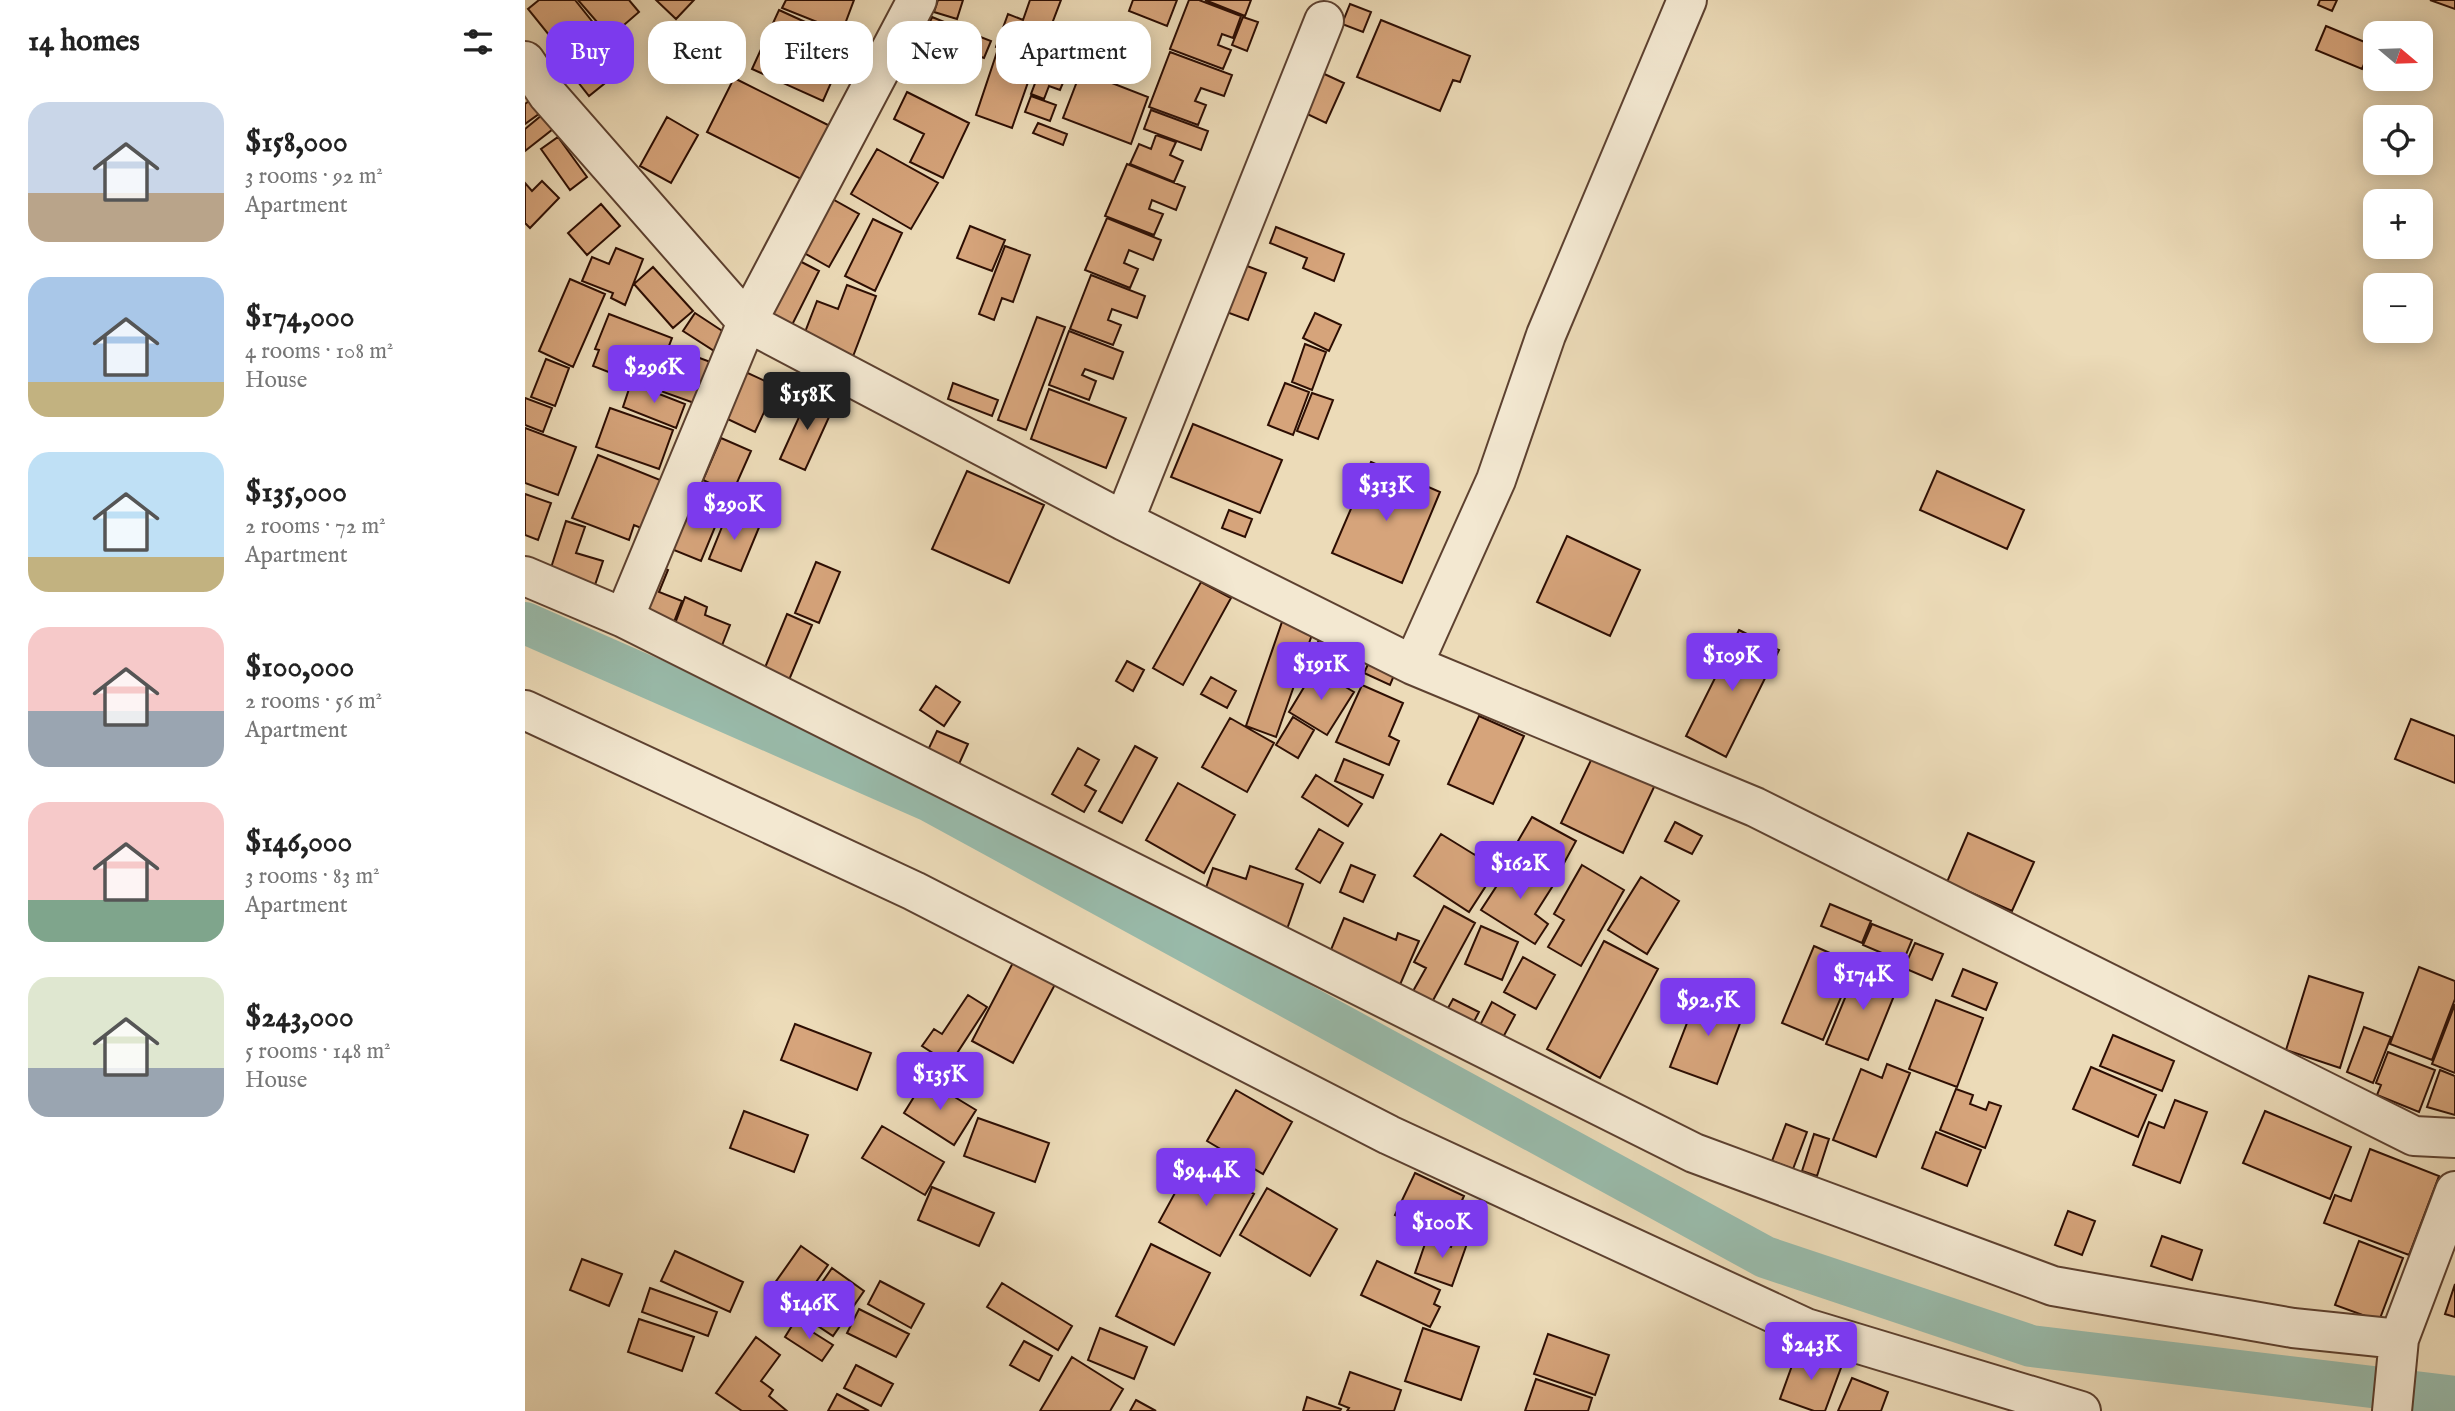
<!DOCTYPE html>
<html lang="en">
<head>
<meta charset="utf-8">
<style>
  :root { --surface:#fff; --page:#f2f2f2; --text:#222; --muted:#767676; --accent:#7c3aed }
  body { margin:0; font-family:"IM FELL English",serif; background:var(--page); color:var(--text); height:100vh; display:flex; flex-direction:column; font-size:26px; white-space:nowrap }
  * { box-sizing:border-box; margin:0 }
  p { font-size:23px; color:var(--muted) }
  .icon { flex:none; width:38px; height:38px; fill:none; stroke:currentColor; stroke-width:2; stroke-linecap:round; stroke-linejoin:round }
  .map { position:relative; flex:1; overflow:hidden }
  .sheet { display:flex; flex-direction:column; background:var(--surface); width:525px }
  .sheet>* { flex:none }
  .banner { position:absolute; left:21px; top:21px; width:665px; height:63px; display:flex; gap:14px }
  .needle { width:46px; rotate:109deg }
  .fabs { position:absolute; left:1838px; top:21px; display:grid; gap:14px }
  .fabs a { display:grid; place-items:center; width:70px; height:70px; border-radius:14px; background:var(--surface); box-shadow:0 4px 18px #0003; font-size:35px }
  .price { position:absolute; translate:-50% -60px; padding:0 16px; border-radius:7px; background:var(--accent); color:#fff; font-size:23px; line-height:46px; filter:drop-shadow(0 2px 4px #0008) }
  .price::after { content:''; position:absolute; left:50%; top:42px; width:21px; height:16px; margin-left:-10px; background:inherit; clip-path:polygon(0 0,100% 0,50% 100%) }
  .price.on { background:#222; color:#fff }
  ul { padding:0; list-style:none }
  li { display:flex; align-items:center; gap:21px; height:175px; padding:0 28px }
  li span { display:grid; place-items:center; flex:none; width:196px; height:140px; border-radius:21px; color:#555 }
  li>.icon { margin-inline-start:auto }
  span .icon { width:84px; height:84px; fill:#fffc; stroke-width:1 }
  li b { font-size:30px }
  h2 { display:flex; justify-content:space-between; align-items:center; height:84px; padding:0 28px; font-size:30px }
  .tag { padding:0 24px; border-radius:21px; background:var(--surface); box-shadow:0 4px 18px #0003; font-size:24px; line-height:63px }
  .tag.on { background:var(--accent); color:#fff }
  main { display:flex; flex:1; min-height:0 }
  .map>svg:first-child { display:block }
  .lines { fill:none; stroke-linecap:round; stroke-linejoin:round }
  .canal { stroke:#99bbab; stroke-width:42 }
  .building { fill:#d6a47b; stroke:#2d0e03; stroke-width:2 }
  .street-casing { stroke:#5d4130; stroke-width:42 }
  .street { stroke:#f3e8d1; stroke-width:38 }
</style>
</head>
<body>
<main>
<section class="sheet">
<h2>14 homes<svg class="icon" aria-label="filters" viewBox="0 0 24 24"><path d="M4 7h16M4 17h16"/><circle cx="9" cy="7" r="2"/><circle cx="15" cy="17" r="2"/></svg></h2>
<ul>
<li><span style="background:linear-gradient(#c9d6e8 65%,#b9a48a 0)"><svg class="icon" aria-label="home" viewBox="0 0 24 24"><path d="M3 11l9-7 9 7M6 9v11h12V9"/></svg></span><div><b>$158,000</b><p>3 rooms · 92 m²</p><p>Apartment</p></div></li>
<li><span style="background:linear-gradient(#a9c7e8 75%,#c2b280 0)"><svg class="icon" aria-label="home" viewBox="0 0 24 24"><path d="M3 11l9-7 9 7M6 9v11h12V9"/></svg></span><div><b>$174,000</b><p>4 rooms · 108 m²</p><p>House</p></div></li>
<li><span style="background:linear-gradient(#bfe0f5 75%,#c2b280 0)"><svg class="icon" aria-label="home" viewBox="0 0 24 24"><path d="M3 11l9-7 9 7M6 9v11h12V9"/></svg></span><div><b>$135,000</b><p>2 rooms · 72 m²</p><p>Apartment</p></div></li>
<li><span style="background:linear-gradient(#f6c9c9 60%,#9aa5b1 0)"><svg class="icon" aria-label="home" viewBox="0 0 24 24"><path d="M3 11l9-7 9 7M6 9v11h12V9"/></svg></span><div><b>$100,000</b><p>2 rooms · 56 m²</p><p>Apartment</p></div></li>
<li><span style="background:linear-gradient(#f6c9c9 70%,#7fa58c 0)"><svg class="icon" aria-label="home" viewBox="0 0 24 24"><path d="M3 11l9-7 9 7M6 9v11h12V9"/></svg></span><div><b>$146,000</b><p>3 rooms · 83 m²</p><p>Apartment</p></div></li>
<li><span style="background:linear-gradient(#dfe7d0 65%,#9aa5b1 0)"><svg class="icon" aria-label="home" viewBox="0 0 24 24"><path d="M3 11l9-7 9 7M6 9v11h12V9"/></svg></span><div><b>$243,000</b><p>5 rooms · 148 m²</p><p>House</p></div></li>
</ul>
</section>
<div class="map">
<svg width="1930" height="1411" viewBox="0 0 1930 1411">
  <rect width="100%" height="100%" fill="#ecdbb8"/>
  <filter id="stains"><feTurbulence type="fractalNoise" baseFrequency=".00286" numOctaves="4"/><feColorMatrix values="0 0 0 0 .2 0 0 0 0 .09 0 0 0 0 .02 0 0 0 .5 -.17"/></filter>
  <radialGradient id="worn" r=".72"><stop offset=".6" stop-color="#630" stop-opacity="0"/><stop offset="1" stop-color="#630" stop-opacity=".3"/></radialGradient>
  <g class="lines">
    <path class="canal" d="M 0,623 L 405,801 L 1240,1257 L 1506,1346 L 1930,1397"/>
  </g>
  <path class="building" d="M 14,0 L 50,0 L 74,30 L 41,56 L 3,9 Z
    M 53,0 L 104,0 L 114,12 L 85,37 Z
    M 131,0 L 169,0 L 151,19 Z
    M 261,0 L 329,0 L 317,32 L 257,8 Z
    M 413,0 L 438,0 L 432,19 L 409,12 Z
    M 505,0 L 536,0 L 512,63 L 471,47 L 483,14 L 498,20 Z
    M 608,0 L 652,0 L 642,26 L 604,11 Z
    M 664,0 L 674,0 L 716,16 L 708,38 L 697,34 L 693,45 L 706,50 L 698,69 L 645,49 Z
    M 680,0 L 726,0 L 720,16 Z
    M 1795,0 L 1812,0 L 1807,11 L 1793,5 Z
    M 1905,0 L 1930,0 L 1930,9 Z
    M 825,4 L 846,12 L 838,32 L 817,24 Z
    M 254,10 L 324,42 L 298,101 L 227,69 Z
    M 407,17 L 434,28 L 417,72 L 389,61 Z
    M 718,17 L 733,22 L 722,51 L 707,45 Z
    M 856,20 L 945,56 L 935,82 L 928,80 L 915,111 L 832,77 Z
    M 1801,26 L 1847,45 L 1837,69 L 1791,50 Z
    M 440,31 L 466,41 L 459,58 L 433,49 Z
    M 90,44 L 105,63 L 64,96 L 49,77 Z
    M 545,50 L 566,58 L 561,71 L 540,64 Z
    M 472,52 L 509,65 L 487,128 L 451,115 Z
    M 645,52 L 707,75 L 699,96 L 676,88 L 670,101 L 681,105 L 673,125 L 624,107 Z
    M 520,57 L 538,64 L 536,71 L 542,73 L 535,90 L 524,86 L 519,99 L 506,94 Z
    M 556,71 L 623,97 L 606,144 L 538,118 Z
    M 795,72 L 819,83 L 801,123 L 778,112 Z
    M 209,78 L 305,126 L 278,180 L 182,132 Z
    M 382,92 L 444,123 L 418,178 L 385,162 L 399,134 L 369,119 Z
    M 506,96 L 531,105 L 525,121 L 500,112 Z
    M 8,98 L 18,111 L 0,124 L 0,104 Z
    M 626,110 L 683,131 L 676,150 L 619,129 Z
    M 17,115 L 28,129 L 0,151 L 0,129 Z
    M 142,117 L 173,135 L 146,183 L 115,166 Z
    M 513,123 L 542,134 L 538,145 L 508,133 Z
    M 631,135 L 651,142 L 645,155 L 658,161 L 649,182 L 605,164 L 614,144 L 626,149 Z
    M 33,137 L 62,177 L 45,190 L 16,149 Z
    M 352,149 L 413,183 L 386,229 L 326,194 Z
    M 602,164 L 660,187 L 651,210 L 627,200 L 624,209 L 638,214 L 629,235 L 580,216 Z
    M 17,181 L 34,198 L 5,228 L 0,223 L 0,183 L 7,191 Z
    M 302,196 L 334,214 L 304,267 L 272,249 Z
    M 76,204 L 95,226 L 62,255 L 43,233 Z
    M 582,218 L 636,240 L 628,260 L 604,250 L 599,263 L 613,269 L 605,288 L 560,270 Z
    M 348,219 L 377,233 L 350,291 L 320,276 Z
    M 445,226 L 480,240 L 467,271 L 432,258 Z
    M 751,227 L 819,254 L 809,281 L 778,268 L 782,258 L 745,243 Z
    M 480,246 L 505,255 L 488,302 L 477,298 L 469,320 L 454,314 Z
    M 91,248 L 118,259 L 100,305 L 86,298 L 88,293 L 57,281 L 67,257 L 84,264 Z
    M 263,255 L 294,271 L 265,329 L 234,314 Z
    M 714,263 L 741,273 L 723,320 L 696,310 Z
    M 128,267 L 168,311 L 148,328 L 109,284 Z
    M 566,275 L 620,296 L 612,318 L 587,309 L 583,320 L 596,325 L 588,345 L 545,329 Z
    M 45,279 L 80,294 L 48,367 L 14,351 Z
    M 322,285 L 351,296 L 327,359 L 277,340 L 292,301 L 313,309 Z
    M 170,313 L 208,338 L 197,356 L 158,331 Z
    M 790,313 L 816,325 L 804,351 L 778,338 Z
    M 84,314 L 147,338 L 127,389 L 68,366 L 74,350 L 70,349 Z
    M 512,317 L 540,327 L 501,430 L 473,420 Z
    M 544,331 L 598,352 L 588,379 L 560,369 L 557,375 L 571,381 L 564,400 L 524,385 Z
    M 780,344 L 801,352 L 787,390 L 767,382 Z
    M 145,347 L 199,367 L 183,408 L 130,389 Z
    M 21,359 L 44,368 L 30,406 L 6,397 Z
    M 214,369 L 251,386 L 230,432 L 194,415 Z
    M 106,383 L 160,404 L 151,428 L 98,407 Z
    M 428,383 L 473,400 L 467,416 L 423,399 Z
    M 760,383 L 784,392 L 768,435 L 743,425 Z
    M 524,389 L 601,418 L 581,468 L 506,439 Z
    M 787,393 L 808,400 L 793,439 L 772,431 Z
    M 284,395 L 309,406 L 280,470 L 255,459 Z
    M 0,398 L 27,408 L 18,432 L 0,425 Z
    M 85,408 L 148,430 L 134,469 L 71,447 Z
    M 668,424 L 757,460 L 735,513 L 646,477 Z
    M 0,428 L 51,447 L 33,495 L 0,483 Z
    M 196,438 L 226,451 L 207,494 L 178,480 Z
    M 73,455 L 145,484 L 126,532 L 109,525 L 104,540 L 47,518 Z
    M 846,462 L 915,492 L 877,583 L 807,553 Z
    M 442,471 L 519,505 L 484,583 L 407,549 Z
    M 1412,471 L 1499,510 L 1482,549 L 1395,510 Z
    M 0,494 L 26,503 L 13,540 L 0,535 Z
    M 160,495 L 197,510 L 176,561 L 139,546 Z
    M 704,510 L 727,519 L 720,537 L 697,528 Z
    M 203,512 L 235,525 L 216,571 L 184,559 Z
    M 41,521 L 60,527 L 51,553 L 78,561 L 69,588 L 24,574 Z
    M 1042,536 L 1115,570 L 1085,636 L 1012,602 Z
    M 291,562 L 315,572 L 294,623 L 270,613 Z
    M 130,565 L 143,570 L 134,592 L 157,601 L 147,627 L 111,612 Z
    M 676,582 L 706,598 L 658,685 L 628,668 Z
    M 160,597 L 182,607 L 180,615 L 205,625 L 196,648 L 148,629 Z
    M 262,614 L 287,625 L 264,680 L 239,670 Z
    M 758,619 L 789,629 L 751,737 L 721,726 Z
    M 1214,630 L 1254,650 L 1201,757 L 1161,736 Z
    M 796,636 L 840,658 L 830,677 L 786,656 Z
    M 602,661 L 619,670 L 608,691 L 591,681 Z
    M 844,662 L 870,673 L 865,685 L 839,673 Z
    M 790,669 L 829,692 L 802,735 L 764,712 Z
    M 686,677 L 711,691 L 702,708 L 676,694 Z
    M 837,685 L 878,703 L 864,736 L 874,741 L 864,765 L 811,742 Z
    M 411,686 L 435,702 L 419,726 L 395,710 Z
    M 954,716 L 999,736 L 968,804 L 923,784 Z
    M 768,717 L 789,730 L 773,758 L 751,745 Z
    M 705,718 L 749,743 L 722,792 L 677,767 Z
    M 1886,719 L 1930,736 L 1930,783 L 1870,759 Z
    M 412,731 L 443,744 L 434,764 L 403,750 Z
    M 610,746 L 632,758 L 597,823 L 574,811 Z
    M 553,748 L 574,760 L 560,785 L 571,791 L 559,812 L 527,794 Z
    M 1068,756 L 1130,785 L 1098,853 L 1036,823 Z
    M 819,759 L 858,775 L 848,798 L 810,781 Z
    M 791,775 L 837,804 L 823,826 L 777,797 Z
    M 653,783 L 710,815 L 679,873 L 621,840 Z
    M 1007,817 L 1051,841 L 1038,865 L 993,841 Z
    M 1150,822 L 1177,836 L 1167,854 L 1140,841 Z
    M 794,829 L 818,843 L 795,883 L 771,869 Z
    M 1443,833 L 1509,862 L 1487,911 L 1422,882 Z
    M 916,834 L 950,855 L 955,847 L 977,861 L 944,912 L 889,876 Z
    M 990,858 L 1029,884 L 1010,914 L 1023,924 L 1010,944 L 956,910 Z
    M 826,865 L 850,875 L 838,902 L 815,892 Z
    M 1057,865 L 1099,890 L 1056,966 L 1023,947 L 1039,920 L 1029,914 Z
    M 725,866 L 778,884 L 762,929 L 677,899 L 688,868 L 721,879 Z
    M 1116,877 L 1154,901 L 1122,954 L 1083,930 Z
    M 1305,904 L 1346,921 L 1337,943 L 1296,926 Z
    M 919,906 L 950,923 L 906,1004 L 887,993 L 901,968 L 889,962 Z
    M 819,918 L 871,940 L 873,933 L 894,941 L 874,987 L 803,957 Z
    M 1347,924 L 1387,940 L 1378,962 L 1338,945 Z
    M 956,926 L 993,942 L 977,980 L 940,964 Z
    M 1079,941 L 1133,969 L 1075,1078 L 1022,1049 Z
    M 1390,943 L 1418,954 L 1407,980 L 1379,968 Z
    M 1289,946 L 1330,964 L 1298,1040 L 1257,1023 Z
    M 492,955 L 534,977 L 488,1063 L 447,1041 Z
    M 998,957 L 1030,975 L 1011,1009 L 979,992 Z
    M 1334,964 L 1375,981 L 1343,1060 L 1301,1044 Z
    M 1894,967 L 1930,981 L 1930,999 L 1907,1060 L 1865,1044 Z
    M 1438,969 L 1472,983 L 1461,1010 L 1427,996 Z
    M 1784,976 L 1838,993 L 1815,1068 L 1761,1050 Z
    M 1174,992 L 1220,1010 L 1192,1084 L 1145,1067 Z
    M 443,995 L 462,1007 L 425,1064 L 397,1046 L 409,1029 L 417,1034 Z
    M 928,999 L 954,1012 L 945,1029 L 919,1015 Z
    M 1411,1000 L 1458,1018 L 1432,1087 L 1384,1069 Z
    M 967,1002 L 990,1015 L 975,1043 L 952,1031 Z
    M 1930,1004 L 1930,1073 L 1907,1064 Z
    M 270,1024 L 346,1053 L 332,1090 L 256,1060 Z
    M 1839,1027 L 1866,1037 L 1848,1083 L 1822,1072 Z
    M 1588,1035 L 1649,1061 L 1637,1091 L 1575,1066 Z
    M 1863,1052 L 1910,1070 L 1894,1112 L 1852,1095 L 1856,1085 L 1851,1083 Z
    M 1362,1064 L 1385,1073 L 1351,1157 L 1308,1140 L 1336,1069 L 1357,1078 Z
    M 1566,1067 L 1631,1095 L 1613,1137 L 1548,1109 Z
    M 1915,1070 L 1930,1076 L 1930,1115 L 1902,1107 Z
    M 400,1079 L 451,1110 L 429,1145 L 379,1113 Z
    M 1431,1089 L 1448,1095 L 1445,1104 L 1461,1110 L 1464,1102 L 1476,1106 L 1460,1148 L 1415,1130 Z
    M 711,1090 L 767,1122 L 738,1174 L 682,1141 Z
    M 1650,1100 L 1682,1112 L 1655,1183 L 1608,1165 L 1624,1122 L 1639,1128 Z
    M 219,1111 L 283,1135 L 269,1172 L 205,1148 Z
    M 1740,1111 L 1826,1147 L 1805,1199 L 1718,1163 Z
    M 453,1118 L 524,1143 L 510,1182 L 439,1156 Z
    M 1261,1124 L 1282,1132 L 1268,1169 L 1247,1161 Z
    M 357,1126 L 419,1162 L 400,1195 L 337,1158 Z
    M 1411,1132 L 1456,1150 L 1442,1186 L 1397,1168 Z
    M 1289,1134 L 1304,1139 L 1292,1176 L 1277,1171 Z
    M 1845,1149 L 1914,1176 L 1884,1255 L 1799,1223 L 1810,1195 L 1826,1201 Z
    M 668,1160 L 729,1194 L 695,1256 L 634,1222 Z
    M 890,1173 L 939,1196 L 920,1238 L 870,1215 Z
    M 407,1187 L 469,1213 L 454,1246 L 393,1220 Z
    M 742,1188 L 812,1229 L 785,1276 L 715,1235 Z
    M 1543,1211 L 1570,1221 L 1557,1255 L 1530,1245 Z
    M 931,1234 L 944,1238 L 927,1286 L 890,1273 L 902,1238 L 926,1247 Z
    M 1637,1236 L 1677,1250 L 1667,1280 L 1626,1266 Z
    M 1834,1241 L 1878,1258 L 1854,1321 L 1810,1305 Z
    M 626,1244 L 685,1273 L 649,1345 L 591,1316 Z
    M 276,1246 L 303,1265 L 275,1305 L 247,1287 Z
    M 150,1251 L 218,1282 L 205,1312 L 136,1281 Z
    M 57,1259 L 97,1274 L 84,1306 L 45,1290 Z
    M 852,1261 L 915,1290 L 909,1304 L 915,1307 L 905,1327 L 836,1295 Z
    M 307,1268 L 339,1291 L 308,1336 L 275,1314 Z
    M 355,1281 L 399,1304 L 386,1328 L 343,1304 Z
    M 477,1283 L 547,1326 L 533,1350 L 462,1307 Z
    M 1930,1284 L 1930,1317 L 1920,1314 Z
    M 125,1288 L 192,1312 L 183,1336 L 117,1312 Z
    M 334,1309 L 384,1334 L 371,1357 L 322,1333 Z
    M 114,1319 L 169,1337 L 157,1371 L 103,1352 Z
    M 270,1321 L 308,1345 L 297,1361 L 260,1337 Z
    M 575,1328 L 622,1347 L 609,1379 L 563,1360 Z
    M 898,1328 L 954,1347 L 936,1400 L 880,1381 Z
    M 1023,1334 L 1084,1355 L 1070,1395 L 1009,1374 Z
    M 231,1337 L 255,1355 L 236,1381 L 248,1390 L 244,1396 L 262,1411 L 217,1411 L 191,1393 Z
    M 499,1341 L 527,1356 L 514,1381 L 485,1365 Z
    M 1273,1349 L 1317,1365 L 1300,1411 L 1289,1411 L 1255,1399 Z
    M 547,1357 L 598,1389 L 585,1411 L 515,1411 Z
    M 331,1365 L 368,1384 L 356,1406 L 319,1388 Z
    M 825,1372 L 876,1390 L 869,1411 L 822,1411 L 824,1408 L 814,1404 Z
    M 1327,1378 L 1363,1392 L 1356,1411 L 1313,1411 Z
    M 1011,1379 L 1067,1398 L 1063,1411 L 1000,1411 Z
    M 312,1394 L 344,1411 L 303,1411 Z
    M 782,1397 L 816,1409 L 815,1411 L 778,1411 Z
    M 611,1400 L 631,1411 L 605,1411 Z"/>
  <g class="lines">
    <g class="street-casing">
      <path id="street" d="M 0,61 L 23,95 L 222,322 L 599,521 L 888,665 L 1230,807 L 1889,1136 L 1930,1138
        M 599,521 L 799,21
        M 0,576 L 99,618 L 1169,1153 L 1528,1286 L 1768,1328 L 1874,1339
        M 99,618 L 222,322 L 392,0
        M 888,665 L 971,480 L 1021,335 L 1162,0
        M 0,710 L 389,891 L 864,1135 L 1281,1328 L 1556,1411
        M 1867,1411 L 1874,1339 L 1930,1191"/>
    </g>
    <use href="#street" class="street"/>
  </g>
  <rect width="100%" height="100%" filter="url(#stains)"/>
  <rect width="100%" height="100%" fill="url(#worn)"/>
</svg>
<div class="fabs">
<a><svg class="needle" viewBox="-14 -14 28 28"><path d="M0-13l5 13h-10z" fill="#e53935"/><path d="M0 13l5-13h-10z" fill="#767676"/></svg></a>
<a><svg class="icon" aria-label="locate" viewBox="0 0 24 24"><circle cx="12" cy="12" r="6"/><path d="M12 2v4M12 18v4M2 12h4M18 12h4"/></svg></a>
<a>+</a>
<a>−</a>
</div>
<b class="price" style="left:129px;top:405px">$296K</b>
<b class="price on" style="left:282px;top:432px">$158K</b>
<b class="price" style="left:861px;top:523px">$313K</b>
<b class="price" style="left:209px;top:542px">$290K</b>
<b class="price" style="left:1207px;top:693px">$109K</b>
<b class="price" style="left:796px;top:702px">$191K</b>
<b class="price" style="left:995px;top:901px">$162K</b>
<b class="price" style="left:1338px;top:1012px">$174K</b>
<b class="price" style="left:1183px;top:1038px">$92.5K</b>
<b class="price" style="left:415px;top:1112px">$135K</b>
<b class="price" style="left:681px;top:1208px">$94.4K</b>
<b class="price" style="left:917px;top:1260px">$100K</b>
<b class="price" style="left:284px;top:1341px">$146K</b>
<b class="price" style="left:1286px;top:1382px">$243K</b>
<div class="banner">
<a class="tag on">Buy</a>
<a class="tag">Rent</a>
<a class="tag">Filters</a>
<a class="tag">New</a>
<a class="tag">Apartment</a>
</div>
</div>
</main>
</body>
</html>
